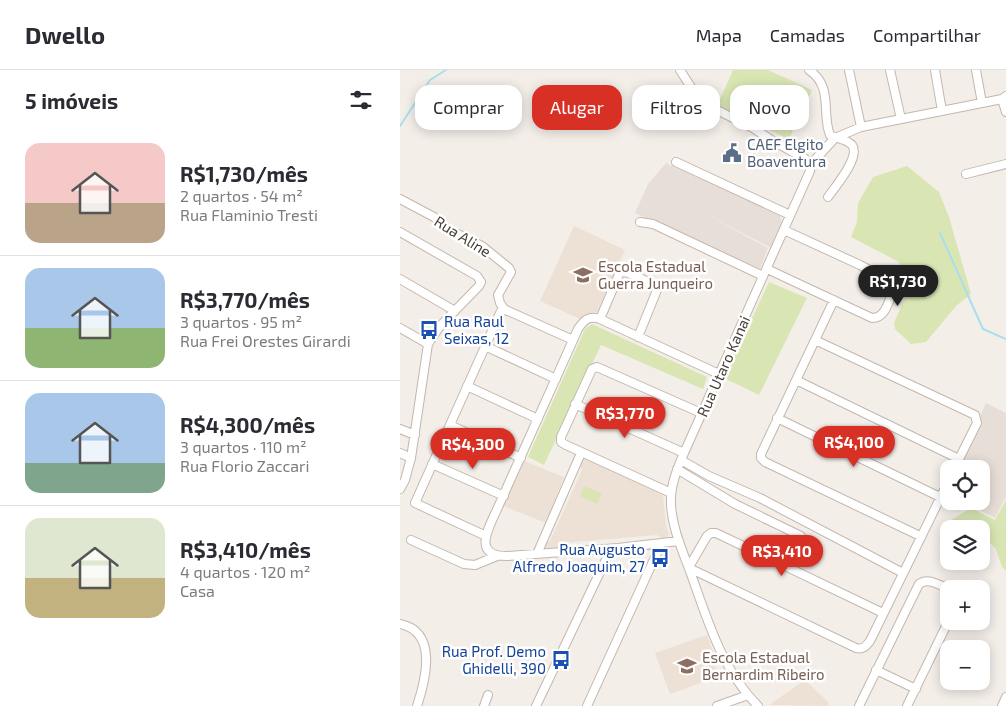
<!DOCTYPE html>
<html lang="pt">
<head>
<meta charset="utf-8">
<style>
  :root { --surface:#fff; --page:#f7f7f7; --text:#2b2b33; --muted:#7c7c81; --line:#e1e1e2; --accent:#d93025 }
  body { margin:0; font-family:"Exo 2",sans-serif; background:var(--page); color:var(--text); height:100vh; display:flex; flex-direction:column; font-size:19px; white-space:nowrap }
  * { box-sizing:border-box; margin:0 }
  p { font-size:16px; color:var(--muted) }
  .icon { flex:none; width:28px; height:28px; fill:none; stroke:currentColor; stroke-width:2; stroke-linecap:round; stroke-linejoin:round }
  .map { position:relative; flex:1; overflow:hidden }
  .drawer { display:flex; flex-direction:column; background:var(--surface); width:400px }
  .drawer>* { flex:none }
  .hud { position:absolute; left:15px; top:15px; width:475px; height:45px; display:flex; gap:10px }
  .buttons { position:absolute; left:540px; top:390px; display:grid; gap:10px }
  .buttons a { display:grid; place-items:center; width:50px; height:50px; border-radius:10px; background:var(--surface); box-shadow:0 2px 12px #0003; font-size:25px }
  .price { position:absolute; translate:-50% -42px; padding:0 11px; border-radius:18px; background:var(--accent); color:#fff; font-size:16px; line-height:32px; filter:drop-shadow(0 1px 2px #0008) }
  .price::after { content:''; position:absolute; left:50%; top:30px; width:15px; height:11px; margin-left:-8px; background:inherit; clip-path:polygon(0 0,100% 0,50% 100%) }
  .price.current { background:#222; color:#fff }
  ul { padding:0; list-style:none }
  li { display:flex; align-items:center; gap:15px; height:125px; padding:0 25px }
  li+li { border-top:1px solid var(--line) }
  li span { display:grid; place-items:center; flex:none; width:140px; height:100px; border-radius:15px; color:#555 }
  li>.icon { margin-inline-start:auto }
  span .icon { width:60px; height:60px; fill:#fffc; stroke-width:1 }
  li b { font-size:21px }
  h2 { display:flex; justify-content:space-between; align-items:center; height:60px; padding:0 25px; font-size:21px }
  .pill { padding:0 18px; border-radius:15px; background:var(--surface); box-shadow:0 2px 12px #0003; font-size:18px; line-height:45px }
  .pill.current { background:var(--accent); color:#fff }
  header { display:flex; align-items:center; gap:30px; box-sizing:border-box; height:70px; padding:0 25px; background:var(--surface); border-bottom:1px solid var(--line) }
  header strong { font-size:24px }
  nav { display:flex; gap:28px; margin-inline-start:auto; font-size:18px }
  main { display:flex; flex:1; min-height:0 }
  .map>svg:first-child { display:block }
  .residential { fill:#e7dfd7 }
  .education { fill:#ece1d4 }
  .green { fill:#d9e6b4 }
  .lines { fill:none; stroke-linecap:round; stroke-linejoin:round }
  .stream { stroke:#a9deed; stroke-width:2 }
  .minor-casing { stroke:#c2b7af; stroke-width:10 }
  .minor { stroke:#fff; stroke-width:8 }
  .labels { text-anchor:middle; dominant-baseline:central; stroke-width:5; stroke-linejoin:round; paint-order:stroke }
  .service-label { font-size:15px; fill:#4e5e75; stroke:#fff; text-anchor:start }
  .street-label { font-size:15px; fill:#473e38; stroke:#fff }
  .education-label { font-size:15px; fill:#785e54; stroke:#fff; text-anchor:start }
  .transit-label { font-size:15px; fill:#164399; stroke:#fff; text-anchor:end }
</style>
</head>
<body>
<header>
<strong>Dwello</strong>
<nav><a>Mapa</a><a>Camadas</a><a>Compartilhar</a></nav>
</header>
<main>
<section class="drawer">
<h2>5 imóveis<svg class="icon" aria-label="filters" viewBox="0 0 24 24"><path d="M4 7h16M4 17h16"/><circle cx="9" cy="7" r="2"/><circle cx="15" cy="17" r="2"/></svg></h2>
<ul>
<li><span style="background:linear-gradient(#f6c9c9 60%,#b9a48a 0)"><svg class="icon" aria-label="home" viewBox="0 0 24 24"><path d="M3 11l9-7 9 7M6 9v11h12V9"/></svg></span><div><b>R$1,730/mês</b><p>2 quartos · 54 m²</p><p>Rua Flaminio Tresti</p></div></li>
<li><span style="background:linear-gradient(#a9c7e8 60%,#8fb573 0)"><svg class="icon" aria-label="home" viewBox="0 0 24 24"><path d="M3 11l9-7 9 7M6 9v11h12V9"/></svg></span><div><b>R$3,770/mês</b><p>3 quartos · 95 m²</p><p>Rua Frei Orestes Girardi</p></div></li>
<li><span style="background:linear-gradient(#a9c7e8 70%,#7fa58c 0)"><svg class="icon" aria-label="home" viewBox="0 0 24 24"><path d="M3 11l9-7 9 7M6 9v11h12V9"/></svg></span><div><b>R$4,300/mês</b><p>3 quartos · 110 m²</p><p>Rua Florio Zaccari</p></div></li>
<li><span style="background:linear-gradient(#dfe7d0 60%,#c2b280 0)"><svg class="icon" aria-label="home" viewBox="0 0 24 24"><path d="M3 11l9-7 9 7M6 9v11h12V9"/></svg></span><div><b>R$3,410/mês</b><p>4 quartos · 120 m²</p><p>Casa</p></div></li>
</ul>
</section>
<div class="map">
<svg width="606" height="636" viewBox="0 0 606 636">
  <rect width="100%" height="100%" fill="#f4eee9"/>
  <path class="residential" d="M 266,93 L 380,146 L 382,153 L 371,178 L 302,142 L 368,178 L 360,199 L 358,200 L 235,143 L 248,114 Z
    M 586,333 L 606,343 L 606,427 L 595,448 L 570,435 L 558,441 L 542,433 L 549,417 L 549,431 L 581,431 L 581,399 L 557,399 Z"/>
  <path class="education" d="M 174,156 L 225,180 L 197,242 L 185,244 L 180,249 L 140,231 Z
    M 183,389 L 187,389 L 263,425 L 266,455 L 269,464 L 267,468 L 263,469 L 257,465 L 162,473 L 159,478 L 146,478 L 145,473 L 150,471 L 182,400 L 180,395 Z
    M 122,390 L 164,407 L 146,453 L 103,436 Z
    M 307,565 L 314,584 L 311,585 L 319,606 L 270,624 L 255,583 Z
    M 405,610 L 429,633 L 428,636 L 369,635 Z"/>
  <path class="green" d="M 333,0 L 368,0 L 412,20 L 389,69 L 317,36 Z
    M 507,96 L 539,122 L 549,147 L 571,224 L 556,236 L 526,272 L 511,274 L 495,259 L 494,253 L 507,223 L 500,203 L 499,192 L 451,167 L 457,152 L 458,133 L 473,107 Z
    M 369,212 L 407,228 L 359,325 L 324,308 Z
    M 192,254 L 307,307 L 303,319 L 201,275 L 144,395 L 128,387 L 185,259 Z
    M 185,416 L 202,424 L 197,434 L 180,426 Z
    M 606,430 L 606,501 L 602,497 L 596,479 L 581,463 L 581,459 L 562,459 L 561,454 L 553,455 L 551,450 L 571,438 L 595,450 Z"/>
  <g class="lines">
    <path class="stream" d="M 0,56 L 30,10 L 46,0
      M 540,163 L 583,259 L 606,269"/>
    <g class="minor-casing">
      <path id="minor" d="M 280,0 L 296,25 L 309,36 L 353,58 L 373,71 L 404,88 L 411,94
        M 409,0 C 434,17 421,43 430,65 C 437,69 447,69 452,75 C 461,87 435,117 428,127
        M 449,0 L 461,57
        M 490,0 L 501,49
        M 535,0 L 542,41
        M 576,0 L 582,33
        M 602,29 L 606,42
        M 276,92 L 390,145
        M 411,94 L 435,68 L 461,57 L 602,29 L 606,26
        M 566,104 L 606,94
        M 0,129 L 34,147 L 48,159 L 82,176 L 109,198 L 111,202 L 98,225 L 100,233 L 104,239
        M 240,152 L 253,154 L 363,206
        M 0,162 L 77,206 L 81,212 L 79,216 L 40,256 L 28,274 L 11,388 L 5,410 L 0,419
        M 367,199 L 472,248 C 486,248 489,230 493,220 L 493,216 L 490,211 L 460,195 L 384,160
        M 0,209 L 55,241
        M 434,230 L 361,384 L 361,388 L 365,392 L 520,466
        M 200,249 L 220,202 C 231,201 245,211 255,216 L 257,220 L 238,267
        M 0,258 L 28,274
        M 415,270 L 575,345 L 577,353 L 554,399
        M 85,276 L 156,309
        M 396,310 L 559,389
        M 67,316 L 138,349
        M 175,334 L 284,383
        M 377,348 L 540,427
        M 50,355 L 121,388
        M 0,359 L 15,365
        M 0,383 L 11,388
        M 281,390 L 309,406 L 360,428 L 503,503
        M 32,394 L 104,426
        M 277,399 L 335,434 L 401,466
        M 271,423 L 166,375 L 161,372 L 161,367 L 192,299 L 197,297 L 301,343
        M 86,466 L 15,433 L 101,241 L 106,240 L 173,270
        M 11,470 L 64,494 L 75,495 L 97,486
        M 279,471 L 218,478 L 107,486 C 70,486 90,456 99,435 L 178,259 C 184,250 189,245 200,249 L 319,304
        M 137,484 L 181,383
        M 289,497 L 307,466 L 311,463 L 316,463 L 483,543
        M 289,498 L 456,578 C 463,580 466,576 470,571 L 549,410
        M 0,554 C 38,562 26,609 17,636
        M 476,600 L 516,619
        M 84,636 L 88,625
        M 136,636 L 211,479
        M 187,636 L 261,474
        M 317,636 L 348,625
        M 358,636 C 322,600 308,551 291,504 C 283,482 272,458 271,434 C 270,416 277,399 284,383 L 410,101 L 411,94
        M 459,636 L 519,514 C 528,507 539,515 549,519
        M 507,636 L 549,550
        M 602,636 L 606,627"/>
    </g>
    <use href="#minor" class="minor"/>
  </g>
  <defs>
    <g id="civic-bare" transform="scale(1.5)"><path d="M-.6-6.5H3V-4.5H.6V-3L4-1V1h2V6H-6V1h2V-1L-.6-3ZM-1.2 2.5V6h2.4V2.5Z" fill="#5c6f8a" stroke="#fff" stroke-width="2.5" paint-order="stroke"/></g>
    <g id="school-bare" transform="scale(1.5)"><path d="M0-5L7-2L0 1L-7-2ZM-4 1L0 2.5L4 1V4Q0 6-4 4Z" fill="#8d6e63" stroke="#fff" stroke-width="2.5" paint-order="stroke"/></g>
    <g id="bus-bare" transform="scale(1.5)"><path d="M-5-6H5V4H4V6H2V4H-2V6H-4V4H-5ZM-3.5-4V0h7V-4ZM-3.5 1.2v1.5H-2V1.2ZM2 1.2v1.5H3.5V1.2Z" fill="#1a4fb4" stroke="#fff" stroke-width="2.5" paint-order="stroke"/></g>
  </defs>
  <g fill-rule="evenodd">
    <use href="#civic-bare" x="332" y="83"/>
    <use href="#school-bare" x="183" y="205"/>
    <use href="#bus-bare" x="29" y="260"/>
    <use href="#bus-bare" x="260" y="488"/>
    <use href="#bus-bare" x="161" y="590"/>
    <use href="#school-bare" x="287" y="596"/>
  </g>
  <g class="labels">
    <g class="service-label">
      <text x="347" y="74">CAEF Elgito<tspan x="347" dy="17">Boaventura</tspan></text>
    </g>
    <g class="street-label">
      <text transform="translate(63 166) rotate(32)">Rua Aline</text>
      <text transform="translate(323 296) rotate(-66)">Rua Utaro Kanai</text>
    </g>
    <g class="education-label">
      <text x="198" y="196">Escola Estadual<tspan x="198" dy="17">Guerra Junqueiro</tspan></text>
      <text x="302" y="587">Escola Estadual<tspan x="302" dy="17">Bernardim Ribeiro</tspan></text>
    </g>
    <g class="transit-label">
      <text x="44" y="251" text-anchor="start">Rua Raul<tspan x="44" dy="17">Seixas, 12</tspan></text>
      <text x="245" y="479">Rua Augusto<tspan x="245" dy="17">Alfredo Joaquim, 27</tspan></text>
      <text x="146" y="581">Rua Prof. Demo<tspan x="146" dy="17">Ghidelli, 390</tspan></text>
    </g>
  </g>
</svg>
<div class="buttons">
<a><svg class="icon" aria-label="locate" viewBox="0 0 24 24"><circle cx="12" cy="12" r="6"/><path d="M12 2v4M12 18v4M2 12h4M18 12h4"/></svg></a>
<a><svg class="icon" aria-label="layers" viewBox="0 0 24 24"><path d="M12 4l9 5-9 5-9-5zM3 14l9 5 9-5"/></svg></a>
<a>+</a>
<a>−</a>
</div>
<b class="price current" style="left:498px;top:237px">R$1,730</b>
<b class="price" style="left:225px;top:369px">R$3,770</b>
<b class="price" style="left:454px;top:398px">R$4,100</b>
<b class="price" style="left:73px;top:400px">R$4,300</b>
<b class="price" style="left:382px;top:507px">R$3,410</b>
<div class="hud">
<a class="pill">Comprar</a>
<a class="pill current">Alugar</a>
<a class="pill">Filtros</a>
<a class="pill">Novo</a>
</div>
</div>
</main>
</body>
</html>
